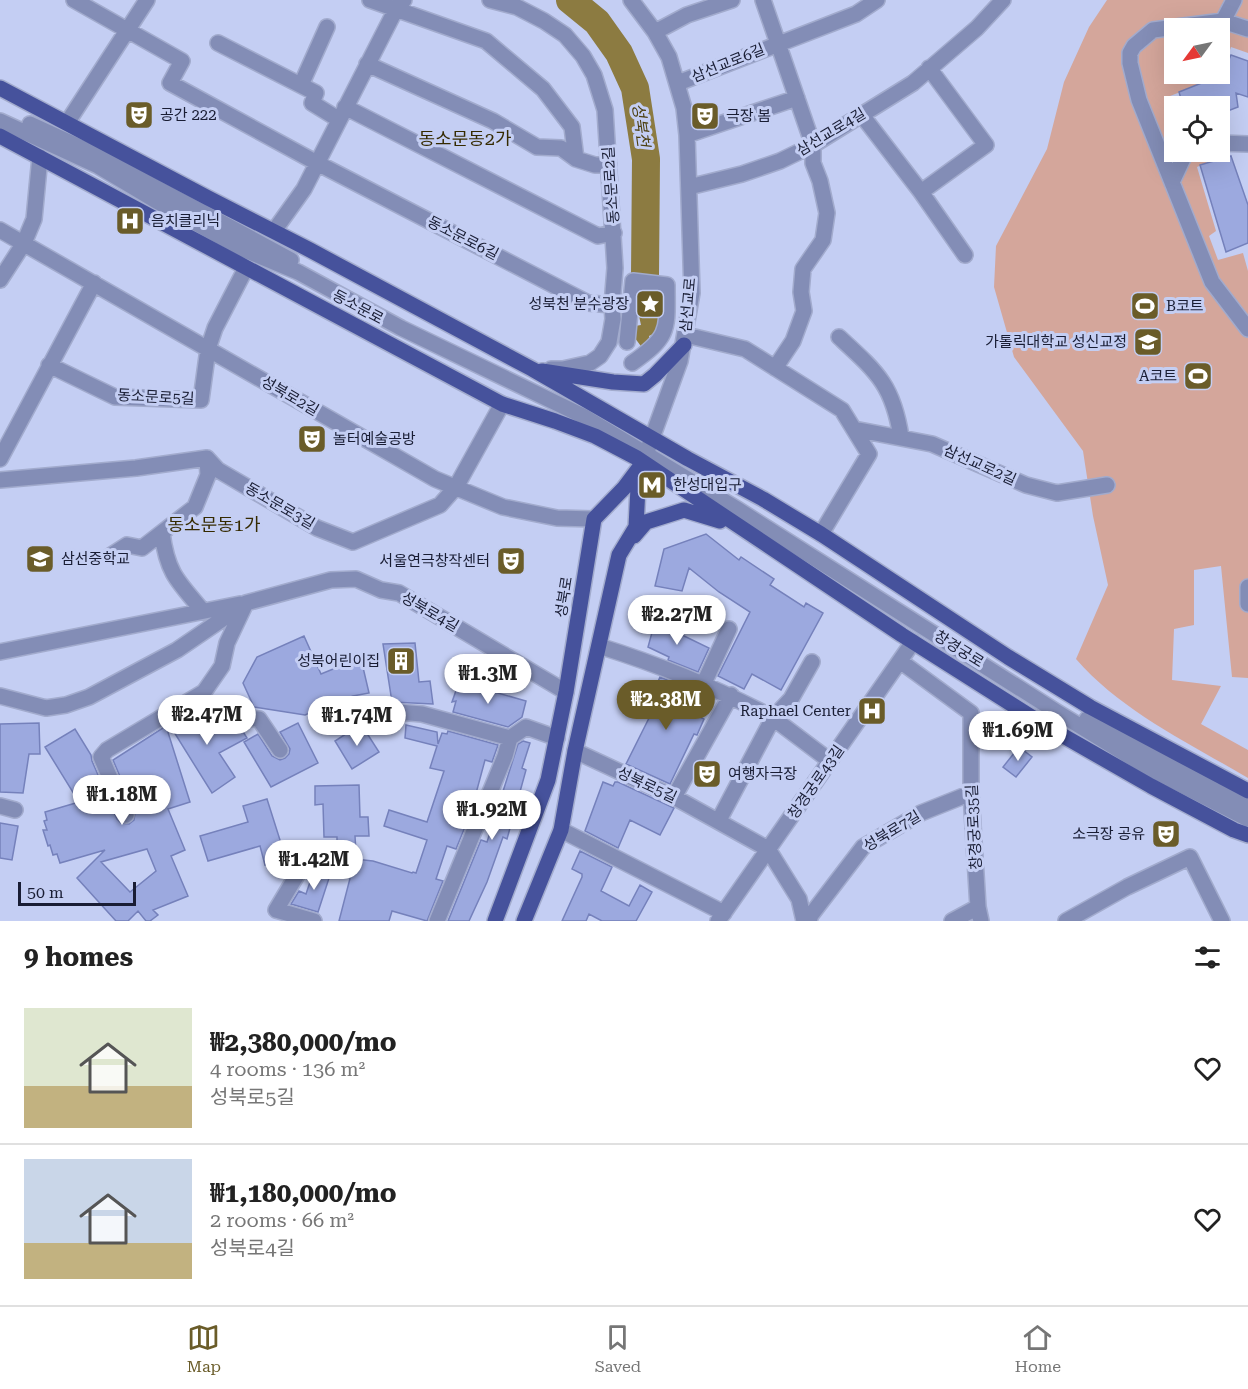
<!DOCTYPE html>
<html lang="en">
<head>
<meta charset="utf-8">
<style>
  :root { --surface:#fff; --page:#f2f2f2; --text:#222; --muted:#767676; --line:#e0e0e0; --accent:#6a5c29 }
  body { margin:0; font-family:"Roboto Serif","Noto Sans KR",serif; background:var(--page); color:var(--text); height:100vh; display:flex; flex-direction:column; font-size:22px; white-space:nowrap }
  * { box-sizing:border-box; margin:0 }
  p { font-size:20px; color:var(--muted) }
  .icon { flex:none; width:33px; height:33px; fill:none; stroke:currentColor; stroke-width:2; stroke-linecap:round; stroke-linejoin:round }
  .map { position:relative; height:921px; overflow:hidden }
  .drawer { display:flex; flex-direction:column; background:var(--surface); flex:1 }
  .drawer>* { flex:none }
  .needle { width:39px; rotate:237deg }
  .fabs { position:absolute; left:1164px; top:18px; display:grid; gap:12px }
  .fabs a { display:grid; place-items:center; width:66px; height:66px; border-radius:0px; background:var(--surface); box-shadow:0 6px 24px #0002; font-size:30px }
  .scale { position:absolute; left:18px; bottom:15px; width:118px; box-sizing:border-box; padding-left:6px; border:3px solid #191d34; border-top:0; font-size:16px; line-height:21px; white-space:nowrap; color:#191d34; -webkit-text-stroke:4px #c4cef3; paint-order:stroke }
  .price { position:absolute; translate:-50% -51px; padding:0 14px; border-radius:21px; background:#fff; color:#222; font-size:20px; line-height:39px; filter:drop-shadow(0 2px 3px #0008) }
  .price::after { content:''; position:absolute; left:50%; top:36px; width:18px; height:14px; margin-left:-9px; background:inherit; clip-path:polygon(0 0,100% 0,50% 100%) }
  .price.active { background:var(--accent); color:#fff }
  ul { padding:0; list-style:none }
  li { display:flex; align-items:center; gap:18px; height:150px; padding:0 24px }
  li+li { border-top:2px solid var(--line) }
  li span { display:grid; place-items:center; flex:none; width:168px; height:120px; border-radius:0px; color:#555 }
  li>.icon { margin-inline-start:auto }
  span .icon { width:72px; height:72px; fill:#fffc; stroke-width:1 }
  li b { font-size:26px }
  h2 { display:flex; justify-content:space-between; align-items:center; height:72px; padding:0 24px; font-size:26px }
  .dock { display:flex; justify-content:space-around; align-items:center; height:84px; border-top:2px solid var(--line); background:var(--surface); font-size:16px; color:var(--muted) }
  .dock a { display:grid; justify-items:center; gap:3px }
  .dock .active { color:var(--accent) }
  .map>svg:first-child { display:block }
  .green { fill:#d4a69b; fill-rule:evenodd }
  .water { fill:#8c7b41 }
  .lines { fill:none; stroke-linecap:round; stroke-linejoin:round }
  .river { stroke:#8c7b41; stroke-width:28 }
  .building { fill:#9ca9df; stroke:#7581bb; stroke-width:1.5; fill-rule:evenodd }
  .minor-casing { stroke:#a2abcd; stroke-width:18 }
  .major-casing { stroke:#a2abcd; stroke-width:18 }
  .minor { stroke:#838db6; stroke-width:15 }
  .major { stroke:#46529c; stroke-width:15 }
  .labels { text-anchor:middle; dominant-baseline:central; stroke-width:6; stroke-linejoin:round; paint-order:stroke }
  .street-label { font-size:15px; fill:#191d34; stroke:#c4cef3 }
  .poi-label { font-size:15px; fill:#191d34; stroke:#c4cef3; text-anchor:start }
  .water-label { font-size:16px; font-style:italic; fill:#4b3e0e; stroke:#c4cef3 }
  .quarter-label { font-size:18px; fill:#352a00; stroke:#c4cef3 }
</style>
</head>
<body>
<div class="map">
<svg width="1248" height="921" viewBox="0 0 1248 921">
  <rect width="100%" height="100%" fill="#c4cef3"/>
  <path class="green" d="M 1107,0 L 1248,0 L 1248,53 L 1231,47 L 1221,76 L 1165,98 L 1174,122 L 1174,152 L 1220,152 L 1220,143 L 1223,155 L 1197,167 L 1216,231 L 1209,236 L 1218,260 L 1243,253 L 1248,271 L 1248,678 L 1232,677 L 1221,566 L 1194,570 L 1194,625 L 1174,629 L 1172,680 L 1221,686 L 1201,724 L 1248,750 L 1248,778 C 1189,743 1121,711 1076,659 L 1108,585 L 1093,516 L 1083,451 L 1014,357 L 994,287 L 996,246 L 1047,149 L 1064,82 L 1089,27 ZM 1174,28 L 1220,28 L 1220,74 L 1174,74 Z"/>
  <path class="water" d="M 639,316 L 659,318 L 657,332 L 649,336 L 650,342 L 643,349 L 632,334 L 635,326 L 641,325 Z"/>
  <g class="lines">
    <path class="river" d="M 570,0 L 597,22 L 619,53 L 635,88 L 646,159 L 645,275"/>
  </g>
  <path class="building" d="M 1231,55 L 1248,61 L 1248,97 L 1236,93 L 1238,107 L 1220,114 L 1220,106 L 1183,106 L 1179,92 L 1222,75 Z
    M 1231,156 L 1248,205 L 1248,243 L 1226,252 L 1200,165 Z
    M 706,534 L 739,560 L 741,557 L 774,579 L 770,585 L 804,607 L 806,603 L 823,613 L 781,690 L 752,674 L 744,689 L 718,676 L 750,612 L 719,592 L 689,568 L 682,591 L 655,586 L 664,549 Z
    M 656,618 L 682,628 L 680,634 L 709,648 L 698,672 L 668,660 L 669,657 L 648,647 Z
    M 304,636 L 321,674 L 343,665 L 362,663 L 369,693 L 353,696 L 305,715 L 254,707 L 243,683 L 257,657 Z
    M 415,643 L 419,682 L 430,681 L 433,704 L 392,702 L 383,644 Z
    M 660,677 L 700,693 L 691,713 L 704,719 L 697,735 L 694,734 L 670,784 L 626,764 L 651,714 L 645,711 Z
    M 459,682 L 526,701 L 522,717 L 508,727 L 453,712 L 456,701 L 452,702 Z
    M 198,707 L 209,723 L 216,727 L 219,731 L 226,727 L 238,728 L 242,730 L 247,738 L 219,753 L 235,777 L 212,793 L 169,724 Z
    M 39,723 L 40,754 L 29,754 L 23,793 L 0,792 L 0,724 Z
    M 298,723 L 318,763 L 271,787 L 244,742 L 258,734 L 272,756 L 280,760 L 285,758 L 289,754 L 290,749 L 280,732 Z
    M 361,724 L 379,752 L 352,769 L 335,741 Z
    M 406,725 L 437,732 L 438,744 L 442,733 L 447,734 L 448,731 L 498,745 L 492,762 L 485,760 L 471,812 L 456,849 L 447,846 L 436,879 L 443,881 L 427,921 L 392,911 L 389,921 L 339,921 L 355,859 L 373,861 L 412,873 L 413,872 L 416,873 L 427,840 L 384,826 L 389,810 L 427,822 L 444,771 L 430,768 L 437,746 L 405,738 Z
    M 166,726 L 190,802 L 168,809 L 185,850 L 171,856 L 188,896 L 153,910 L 158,915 L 150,921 L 146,921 L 138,911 L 128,921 L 116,921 L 77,878 L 105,850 L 60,863 L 57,854 L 53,855 L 50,845 L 48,846 L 43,830 L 47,830 L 44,821 L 47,820 L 45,812 L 79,802 L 45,747 L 75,729 L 91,755 L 92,761 L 117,819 L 121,823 L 129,824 L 134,820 L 135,812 L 113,760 ZM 147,849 L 156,871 L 130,892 L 101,862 Z
    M 523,741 L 530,743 L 522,768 L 526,770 L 507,839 L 503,837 L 487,882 L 469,921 L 448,921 L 481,840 L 487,842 L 518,744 Z
    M 1019,747 L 1032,757 L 1016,777 L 1003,767 Z
    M 603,782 L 613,786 L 615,782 L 618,782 L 674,808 L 660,835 L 630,820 L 618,848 L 585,831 Z
    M 359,785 L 360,817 L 368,817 L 369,836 L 355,836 L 356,853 L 337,848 L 337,837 L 324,837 L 323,804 L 315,805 L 315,786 Z
    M 267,799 L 286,859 L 265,865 L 260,846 L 208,861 L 200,836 L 248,822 L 243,806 Z
    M 0,823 L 18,826 L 12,860 L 0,858 Z
    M 580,851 L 612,867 L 601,891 L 629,906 L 640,885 L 652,892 L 636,921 L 602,921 L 589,914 L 586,921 L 562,921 L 582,877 L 582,874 L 572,869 Z
    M 315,867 L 331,872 L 318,912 L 291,904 L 299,891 L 306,894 Z"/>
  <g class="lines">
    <g class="minor-casing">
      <path id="minor" d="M 74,0 L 182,61 L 170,83 L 317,163 L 588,303 L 612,305
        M 370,0 L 486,41 L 543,89 L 572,127 L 576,159
        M 490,0 L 517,7 L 544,21 L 565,35 L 583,56 L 594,75 L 605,110 L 615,268 L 612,305 L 613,319 L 609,342 L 600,356 L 590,363 L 563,369 L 551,369
        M 631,0 L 655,32 L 669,57 L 684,108 L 687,135 L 692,293 L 680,361 L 648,449
        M 763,0 L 813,145 L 813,163 L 820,181 L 827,213 L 823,240 L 803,269 L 801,292 L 804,311 L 793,341 L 775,368
        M 1223,21 L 1234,0
        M 1248,29 L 1223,21 L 1153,30 L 1134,46 L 1130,53 L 1130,63 L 1139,100 L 1212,282 L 1248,329
        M 655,32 L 687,15 L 732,0
        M 218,43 L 316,93 L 312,103 L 338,119
        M 367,64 L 493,121 L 537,147 L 561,148 L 576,159 L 595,165 L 609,165
        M 678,83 L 856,14 L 877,0
        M 301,85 L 327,27
        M 345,107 L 598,236 L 614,233
        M 861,114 L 921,192 L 965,255
        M 0,121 L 98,166 L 158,202 L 242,249 L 298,272 L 401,328 L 583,416 L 737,509 L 1057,712 L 1150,769 L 1248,819
        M 67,123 L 147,0
        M 30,124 L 91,152 L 291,260
        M 687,135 L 797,98
        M 1220,143 L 1248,144
        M 1172,182 L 1186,152
        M 689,187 L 742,174 L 780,161 L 813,145 L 913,83 L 977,28 L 1003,0
        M 921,192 L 986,145 L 929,68
        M 0,230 L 435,479 L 503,507 L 557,518 L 594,519
        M 274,231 L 304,189 L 396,9 L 404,0
        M 0,280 L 24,243 L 34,219 L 40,157
        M 686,335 L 745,349 L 842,410 L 869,454 L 821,534
        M 839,337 C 877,372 893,385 901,437
        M 627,342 L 633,281 L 667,285 C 667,329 671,336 632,363
        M 49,365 L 115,397 L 201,400 L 208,349 L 215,328 L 246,268
        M 854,429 L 932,444 L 1026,485 L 1057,493 L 1107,485
        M 207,458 L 218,470 L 317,528 L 353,542 L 440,505 L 456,487 L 502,404
        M 0,459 L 94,283
        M 0,480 L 136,468 L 207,458
        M 162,533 C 167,572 177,581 203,611
        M 110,556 L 127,545 L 142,548 L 195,507 L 208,475 L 207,458
        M 1248,587 L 1248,604
        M 599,646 C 660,665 717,688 773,718 L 719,820
        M 0,652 L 240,604
        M 900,661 L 971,713 L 971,793 L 978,907 L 981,921
        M 812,662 L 791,699 L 773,718 L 830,761
        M 704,683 L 729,629
        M 201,694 L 217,717 L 259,719 L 280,750
        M 0,696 L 46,708 L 66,705 L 89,697 L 177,650 L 246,603 L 331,580 L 356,579 L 381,590 L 399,593 L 566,692
        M 374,710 L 422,714 L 510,738
        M 1087,719 L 1248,807
        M 575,751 L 674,797 L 768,849 L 799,899 L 804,921
        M 674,797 L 731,695
        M 0,806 L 15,810
        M 126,815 L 101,757 L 107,750 L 204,692 L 222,666 L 227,643 L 245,605
        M 561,830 L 724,913
        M 300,870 L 276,910 L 314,921
        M 437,921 L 505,756 L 510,738 L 526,727 L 557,738
        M 718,921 L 913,642
        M 809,921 L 811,915 L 863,847 L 921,813 L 971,793
        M 952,921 L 978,907
        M 1066,921 L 1127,887 L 1190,857 L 1222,921"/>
    </g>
    <g class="major-casing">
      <path id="major" d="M 0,88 L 208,198 L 310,250 L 532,369 L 688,459 L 763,499 L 821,534 L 1008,657 L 1090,707 L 1248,791
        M 0,136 L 502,404 L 555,421 L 595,436 L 637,458 L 902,635 L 1046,726 L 1151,786 L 1234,830 L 1248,835
        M 542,371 L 613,382 L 644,384 L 655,375 L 684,345
        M 634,536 L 646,522 L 684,510 L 720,521
        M 495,921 L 548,780 L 566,692 L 594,519 L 624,488 L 639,468
        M 524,921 L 561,830 L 575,751 L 619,555 L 636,527 L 639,468"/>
    </g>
    <use href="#minor" class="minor"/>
    <use href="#major" class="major"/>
  </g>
  <defs>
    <g id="theatre-square" transform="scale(1.5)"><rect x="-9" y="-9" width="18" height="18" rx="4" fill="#6a5c29" stroke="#c4cef3"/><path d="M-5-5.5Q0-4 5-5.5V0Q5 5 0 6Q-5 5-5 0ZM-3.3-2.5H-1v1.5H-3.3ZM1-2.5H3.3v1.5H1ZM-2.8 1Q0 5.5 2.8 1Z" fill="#fff"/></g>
    <g id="hospital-square" transform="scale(1.5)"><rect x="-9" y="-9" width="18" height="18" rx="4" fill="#6a5c29" stroke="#c4cef3"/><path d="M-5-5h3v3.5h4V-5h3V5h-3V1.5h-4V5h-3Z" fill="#fff"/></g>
    <g id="sight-square" transform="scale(1.5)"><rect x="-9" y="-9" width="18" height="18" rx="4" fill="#6a5c29" stroke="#c4cef3"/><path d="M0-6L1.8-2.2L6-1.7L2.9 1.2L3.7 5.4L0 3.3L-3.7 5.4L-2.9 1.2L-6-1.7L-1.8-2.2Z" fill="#fff"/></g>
    <g id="stadium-square" transform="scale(1.5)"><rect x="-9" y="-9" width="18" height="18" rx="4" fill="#6a5c29" stroke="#c4cef3"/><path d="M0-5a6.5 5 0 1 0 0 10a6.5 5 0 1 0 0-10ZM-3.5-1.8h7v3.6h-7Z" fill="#fff"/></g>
    <g id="university-square" transform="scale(1.5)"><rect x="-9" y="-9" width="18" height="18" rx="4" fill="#6a5c29" stroke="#c4cef3"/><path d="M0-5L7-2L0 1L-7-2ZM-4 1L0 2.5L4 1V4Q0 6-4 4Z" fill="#fff"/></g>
    <g id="metro-square" transform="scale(1.5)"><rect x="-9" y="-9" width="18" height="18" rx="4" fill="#6a5c29" stroke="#c4cef3"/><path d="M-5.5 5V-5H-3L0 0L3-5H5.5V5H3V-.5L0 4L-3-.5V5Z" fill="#fff"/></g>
    <g id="school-square" transform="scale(1.5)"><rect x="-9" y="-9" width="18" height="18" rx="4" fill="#6a5c29" stroke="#c4cef3"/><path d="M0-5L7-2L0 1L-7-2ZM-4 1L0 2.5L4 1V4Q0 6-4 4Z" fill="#fff"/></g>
    <g id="building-square" transform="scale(1.5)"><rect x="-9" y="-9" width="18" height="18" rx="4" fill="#6a5c29" stroke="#c4cef3"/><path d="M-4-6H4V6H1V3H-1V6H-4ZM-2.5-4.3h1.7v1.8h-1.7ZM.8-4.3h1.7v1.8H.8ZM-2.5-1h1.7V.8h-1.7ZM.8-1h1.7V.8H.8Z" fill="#fff"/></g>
  </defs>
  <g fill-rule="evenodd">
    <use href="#theatre-square" x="139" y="115"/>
    <use href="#theatre-square" x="705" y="116"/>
    <use href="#hospital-square" x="130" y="221"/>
    <use href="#sight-square" x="650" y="304"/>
    <use href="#stadium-square" x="1145" y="306"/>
    <use href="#university-square" x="1148" y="342"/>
    <use href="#stadium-square" x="1198" y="376"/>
    <use href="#theatre-square" x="312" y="439"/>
    <use href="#metro-square" x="652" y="485"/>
    <use href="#school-square" x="40" y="559"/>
    <use href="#theatre-square" x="511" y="561"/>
    <use href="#building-square" x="401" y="661"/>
    <use href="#hospital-square" x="872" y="711"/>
    <use href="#theatre-square" x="707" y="774"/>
    <use href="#theatre-square" x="1166" y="834"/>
  </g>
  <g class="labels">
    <g class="street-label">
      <text transform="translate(728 63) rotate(-22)">삼선교로6길</text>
      <text transform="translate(831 132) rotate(-31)">삼선교로4길</text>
      <text transform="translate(611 185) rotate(-94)">동소문로2길</text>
      <text transform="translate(463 238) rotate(27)">동소문로6길</text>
      <text transform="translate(688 305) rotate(-85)">삼선교로</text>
      <text transform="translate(358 307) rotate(28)">동소문로</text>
      <text transform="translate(290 396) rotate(30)">성북로2길</text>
      <text transform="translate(156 397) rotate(3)">동소문로5길</text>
      <text transform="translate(980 465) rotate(24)">삼선교로2길</text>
      <text transform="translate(280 506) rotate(30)">동소문로3길</text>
      <text transform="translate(564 597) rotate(-81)">성북로</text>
      <text transform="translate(430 612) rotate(30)">성북로4길</text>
      <text transform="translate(959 649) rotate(32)">창경궁로</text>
      <text transform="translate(816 782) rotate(-55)">창경궁로43길</text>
      <text transform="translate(647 785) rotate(25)">성북로5길</text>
      <text transform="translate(974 827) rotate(-93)">창경궁로35길</text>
      <text transform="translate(892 831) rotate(-31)">성북로7길</text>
    </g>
    <g class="poi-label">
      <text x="160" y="115">공간 222</text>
      <text x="726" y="116">극장 봄</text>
      <text x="151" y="221">음치클리닉</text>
      <text x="629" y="304" text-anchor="end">성북천 분수광장</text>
      <text x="1166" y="306">B코트</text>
      <text x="1127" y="342" text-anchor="end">가톨릭대학교 성신교정</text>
      <text x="1177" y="376" text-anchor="end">A코트</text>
      <text x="333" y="439">놀터예술공방</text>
      <text x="673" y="485">한성대입구</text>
      <text x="61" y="559">삼선중학교</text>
      <text x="490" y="561" text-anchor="end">서울연극창작센터</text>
      <text x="380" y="661" text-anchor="end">성북어린이집</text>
      <text x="851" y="711" text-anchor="end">Raphael Center</text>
      <text x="728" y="774">여행자극장</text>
      <text x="1145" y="834" text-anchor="end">소극장 공유</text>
    </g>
    <g class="water-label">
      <text transform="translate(641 125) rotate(82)">성북천</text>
    </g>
    <g class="quarter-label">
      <text x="465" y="138">동소문동2가</text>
      <text x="214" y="524">동소문동1가</text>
    </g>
  </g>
</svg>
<div class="fabs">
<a><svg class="needle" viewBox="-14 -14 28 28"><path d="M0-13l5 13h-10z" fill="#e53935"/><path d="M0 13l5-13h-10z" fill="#767676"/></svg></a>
<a><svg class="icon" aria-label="locate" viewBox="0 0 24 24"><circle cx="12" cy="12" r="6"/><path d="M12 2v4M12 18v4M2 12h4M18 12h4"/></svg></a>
</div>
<div class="scale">50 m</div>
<b class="price" style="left:677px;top:646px">₩2.27M</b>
<b class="price" style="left:488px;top:705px">₩1.3M</b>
<b class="price active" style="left:666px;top:731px">₩2.38M</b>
<b class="price" style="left:207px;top:746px">₩2.47M</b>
<b class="price" style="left:357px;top:747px">₩1.74M</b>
<b class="price" style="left:1018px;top:762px">₩1.69M</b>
<b class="price" style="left:122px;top:826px">₩1.18M</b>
<b class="price" style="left:492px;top:841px">₩1.92M</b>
<b class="price" style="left:314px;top:891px">₩1.42M</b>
</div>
<section class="drawer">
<h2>9 homes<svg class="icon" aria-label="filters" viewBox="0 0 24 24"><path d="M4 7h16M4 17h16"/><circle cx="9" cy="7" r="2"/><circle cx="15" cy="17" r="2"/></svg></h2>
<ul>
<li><span style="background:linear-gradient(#dfe7d0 65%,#c2b280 0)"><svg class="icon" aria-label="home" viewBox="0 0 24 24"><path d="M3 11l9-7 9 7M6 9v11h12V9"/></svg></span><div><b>₩2,380,000/mo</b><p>4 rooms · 136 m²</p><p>성북로5길</p></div><svg class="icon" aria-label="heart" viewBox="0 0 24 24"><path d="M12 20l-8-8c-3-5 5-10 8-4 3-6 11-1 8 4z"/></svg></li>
<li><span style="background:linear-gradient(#c9d6e8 70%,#c2b280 0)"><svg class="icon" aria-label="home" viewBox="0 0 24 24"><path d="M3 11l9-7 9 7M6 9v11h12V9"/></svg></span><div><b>₩1,180,000/mo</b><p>2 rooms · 66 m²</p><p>성북로4길</p></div><svg class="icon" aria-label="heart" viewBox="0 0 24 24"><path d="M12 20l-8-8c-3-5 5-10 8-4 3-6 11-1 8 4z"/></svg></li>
</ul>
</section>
<nav class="dock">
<a class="active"><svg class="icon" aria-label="map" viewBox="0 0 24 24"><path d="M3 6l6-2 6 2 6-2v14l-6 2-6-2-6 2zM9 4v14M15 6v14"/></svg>Map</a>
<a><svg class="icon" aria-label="saved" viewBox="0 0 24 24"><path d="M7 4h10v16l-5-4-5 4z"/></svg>Saved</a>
<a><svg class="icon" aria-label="home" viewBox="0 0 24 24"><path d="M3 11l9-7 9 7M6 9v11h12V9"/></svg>Home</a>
</nav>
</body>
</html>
